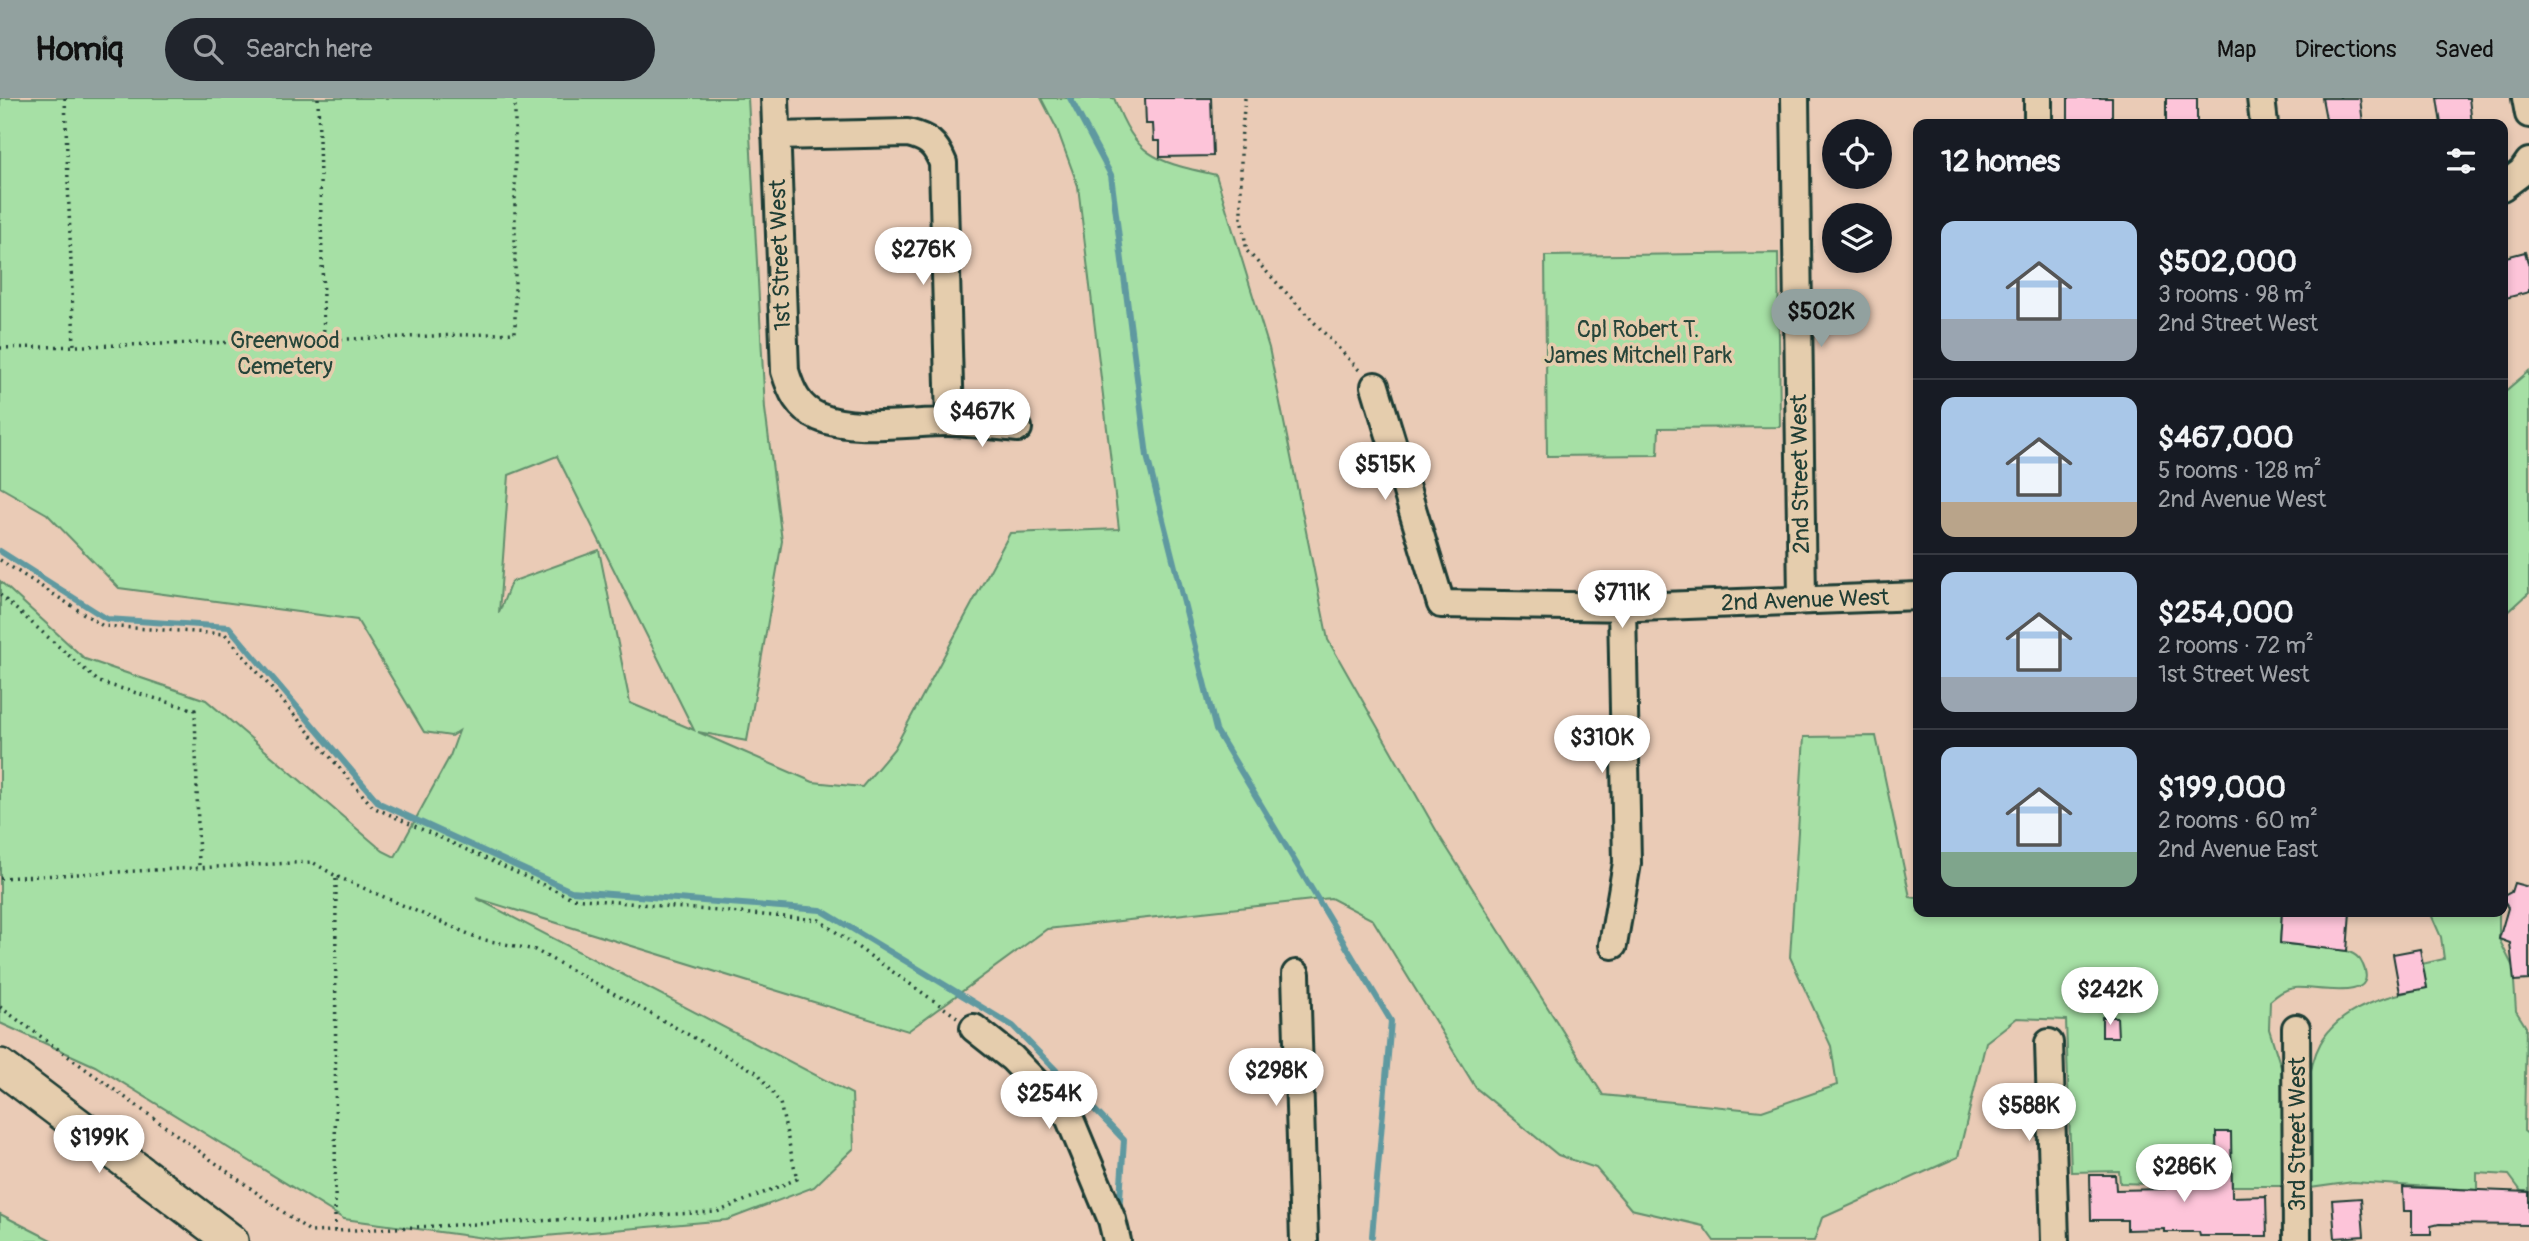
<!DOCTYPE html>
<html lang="en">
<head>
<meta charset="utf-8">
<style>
  :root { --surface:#171b24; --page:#20242c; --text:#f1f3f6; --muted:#9ea1a6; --line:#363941; --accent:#92a19f }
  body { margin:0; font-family:Pangolin,sans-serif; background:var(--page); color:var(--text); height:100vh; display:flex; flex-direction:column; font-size:26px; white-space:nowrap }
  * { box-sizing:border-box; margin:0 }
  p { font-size:23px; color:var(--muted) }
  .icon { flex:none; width:38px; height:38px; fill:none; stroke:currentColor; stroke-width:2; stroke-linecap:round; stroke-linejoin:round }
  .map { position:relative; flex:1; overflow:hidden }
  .details { position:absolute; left:1913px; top:21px; width:595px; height:798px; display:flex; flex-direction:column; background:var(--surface); border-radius:14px; box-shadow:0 4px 10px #0003 }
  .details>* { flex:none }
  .controls { position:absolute; left:1822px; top:21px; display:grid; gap:14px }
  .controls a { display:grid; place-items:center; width:70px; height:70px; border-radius:50%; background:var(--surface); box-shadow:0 4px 10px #0003; font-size:35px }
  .price { position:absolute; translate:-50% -60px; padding:0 16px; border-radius:24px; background:#fff; color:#222; font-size:23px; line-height:46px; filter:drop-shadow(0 2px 4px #0008) }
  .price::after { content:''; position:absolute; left:50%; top:42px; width:21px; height:16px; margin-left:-10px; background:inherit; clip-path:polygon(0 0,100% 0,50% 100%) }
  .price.selected { background:var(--accent); color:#111 }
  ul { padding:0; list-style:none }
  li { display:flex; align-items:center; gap:21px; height:175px; padding:0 28px }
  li+li { border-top:2px solid var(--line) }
  li span { display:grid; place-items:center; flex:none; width:196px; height:140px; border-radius:14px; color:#555 }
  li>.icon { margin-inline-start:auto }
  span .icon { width:84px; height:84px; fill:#fffc; stroke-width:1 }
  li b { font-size:30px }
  h2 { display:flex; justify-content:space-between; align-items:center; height:84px; padding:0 28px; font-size:30px }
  header { display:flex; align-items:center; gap:42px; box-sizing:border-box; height:98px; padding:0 35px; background:var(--accent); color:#111 }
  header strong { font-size:33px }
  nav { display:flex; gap:38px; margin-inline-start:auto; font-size:24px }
  .search { width:490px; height:63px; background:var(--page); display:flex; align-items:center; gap:18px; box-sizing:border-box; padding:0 24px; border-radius:38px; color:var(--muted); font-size:26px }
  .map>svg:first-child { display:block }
  .green { fill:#a6e0a5; stroke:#628e6c; stroke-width:2; fill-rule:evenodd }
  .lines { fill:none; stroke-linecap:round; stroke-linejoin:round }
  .stream { stroke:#5f99a0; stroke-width:6 }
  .building { fill:#fdc4d9; stroke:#1f3d34; stroke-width:2 }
  .minor-casing { stroke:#1f3d34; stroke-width:32 }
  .major-casing { stroke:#1f3d34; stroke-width:38 }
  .path { stroke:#1f3d34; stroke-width:3.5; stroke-dasharray:2 5; stroke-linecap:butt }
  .minor { stroke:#e5cdad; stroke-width:26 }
  .major { stroke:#e5cdad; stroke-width:33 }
  .labels { text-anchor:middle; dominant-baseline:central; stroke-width:7; stroke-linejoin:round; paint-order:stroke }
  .street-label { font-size:23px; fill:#1f3d34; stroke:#e5cdad }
  .park-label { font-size:23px; fill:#26453a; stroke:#e5cdad }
</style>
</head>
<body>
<header>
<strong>Homiq</strong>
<div class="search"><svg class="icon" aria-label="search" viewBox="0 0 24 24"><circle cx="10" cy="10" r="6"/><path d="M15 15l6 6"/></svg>Search here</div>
<nav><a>Map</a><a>Directions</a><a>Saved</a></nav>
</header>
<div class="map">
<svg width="2529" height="1143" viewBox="0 0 2529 1143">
  <rect width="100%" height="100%" fill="#eacbb6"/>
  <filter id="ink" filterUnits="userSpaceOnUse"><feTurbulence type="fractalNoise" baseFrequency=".0143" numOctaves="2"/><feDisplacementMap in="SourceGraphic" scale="14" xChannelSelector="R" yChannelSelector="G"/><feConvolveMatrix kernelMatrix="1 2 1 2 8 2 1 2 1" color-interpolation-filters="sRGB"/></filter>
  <g filter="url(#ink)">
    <path class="green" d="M 0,0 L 748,0 L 765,311 L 782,443 L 747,643 L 698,634 L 813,684 L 862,689 L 894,651 L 1010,435 L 1119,431 L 1078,88 L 1057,31 L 1041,0 L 1114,0 C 1137,61 1156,63 1216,77 L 1269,250 L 1328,542 L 1440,739 L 1603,997 L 1762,1013 L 1837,987 L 1831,948 L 1790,859 L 1804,639 L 1876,638 L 1910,799 L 1918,800 L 1918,814 L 2282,814 L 2280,845 L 2347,853 C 2354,856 2360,859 2363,867 C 2381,907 2309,887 2294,890 C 2284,891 2277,897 2270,903 L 2269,931 L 2285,982 L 2288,1088 L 2232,1088 L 2231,1059 L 2217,1059 L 2217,1088 L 2120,1085 L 2119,1073 L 2071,1074 L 2066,922 L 2017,920 L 1986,944 L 1958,1059 L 1822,1120 L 1814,1143 L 1714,1143 L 1703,1128 L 1631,1111 L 1596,1070 L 1558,1057 L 1476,990 L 1373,822 L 1331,800 L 1047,831 L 908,933 L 476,800 L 852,996 L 854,1050 L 814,1089 L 727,1122 L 499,1142 L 344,1121 L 95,968 L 0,925 L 0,483 L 85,561 L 206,602 L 383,753 L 395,759 L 450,658 L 459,633 L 451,638 L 424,634 L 357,522 L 119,490 L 47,416 L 0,389 ZM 557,358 L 694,632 L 630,605 L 599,452 L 511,484 L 499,515 L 509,377 Z
      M 1778,155 L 1780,329 L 1659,330 L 1658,357 L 1547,358 L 1545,158 Z
      M 2529,273 L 2529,495 L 2503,519 L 2503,295 Z
      M 2430,814 L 2499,814 L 2499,841 L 2513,869 L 2516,913 L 2526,929 L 2524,1033 L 2529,1037 L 2529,1093 L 2521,1093 L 2509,1077 L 2477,1075 L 2477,1092 L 2353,1084 L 2310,1090 C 2308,974 2288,915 2427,890 L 2422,866 L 2444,861 L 2441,839 Z
      M 0,1116 L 53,1143 L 0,1143 Z"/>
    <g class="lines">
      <path class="stream" d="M 1070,0 L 1111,77 L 1147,358 L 1216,632 L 1391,923 L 1372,1138
        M 0,453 L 107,521 L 229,529 L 379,705 L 571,793 L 821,812 L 1013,928 L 1124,1042 L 1119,1115"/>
    </g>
    <path class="building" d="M 1145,0 L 1211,0 L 1213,58 L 1160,59 L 1160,43 L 1154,43 L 1153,26 L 1146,26 Z
      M 2068,0 L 2112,0 L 2112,26 L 2068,26 Z
      M 2166,0 L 2197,0 L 2197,26 L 2166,26 Z
      M 2322,0 L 2360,0 L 2363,26 L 2327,26 Z
      M 2437,0 L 2469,0 L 2472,26 L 2441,26 Z
      M 2525,154 L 2529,168 L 2529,194 L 2502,201 L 2502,160 Z
      M 2514,785 L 2529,789 L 2529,882 L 2514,883 L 2510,845 L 2499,841 L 2508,810 L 2502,799 L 2511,794 Z
      M 2282,814 L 2350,814 L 2347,853 L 2280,845 Z
      M 2420,851 L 2427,890 L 2400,895 L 2393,856 Z
      M 2102,919 L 2117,919 L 2118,939 L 2102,939 Z
      M 2216,1034 L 2231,1034 L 2232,1099 L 2266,1098 L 2267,1138 L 2200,1138 L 2199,1134 L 2164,1134 L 2164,1131 L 2127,1132 L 2127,1122 L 2091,1122 L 2090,1077 L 2115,1077 L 2116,1092 L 2165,1091 L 2165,1086 L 2217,1086 Z
      M 2403,1089 L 2529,1094 L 2529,1127 L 2439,1126 L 2431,1128 L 2431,1136 L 2412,1136 L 2412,1113 L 2404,1113 Z
      M 2361,1100 L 2364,1138 L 2335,1140 L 2332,1102 Z"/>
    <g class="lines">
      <g class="minor-casing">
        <path id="minor" d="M 775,0 L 785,273 C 791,293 798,310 819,319 C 853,334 911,324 948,324 C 971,324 995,328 1018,330
          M 1795,0 L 1802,501
          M 2038,0 L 2038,26
          M 2261,0 L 2264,26
          M 2526,0 L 2529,16
          M 776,38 L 908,35 C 928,40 935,45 943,65 L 950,324
          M 2502,89 L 2522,74 L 2529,64
          M 1375,288 L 1441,506 L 1638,509 L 1918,498
          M 1613,847 L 1627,765 L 1622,509
          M 1296,876 L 1304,1143
          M 974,930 L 1012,960 L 1069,1019 L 1112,1122 L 1117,1143
          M 2296,930 L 2297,1143
          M 2049,945 L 2055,1143"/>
      </g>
      <g class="major-casing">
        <path id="major" d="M 0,968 L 231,1143"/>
      </g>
      <path class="path" d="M 65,0 L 74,248
        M 318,0 L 324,242 L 515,235 L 515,0
        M 1245,0 L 1241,43 L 1241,120 L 1247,153 L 1361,274
        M 0,250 L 324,242
        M 0,462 L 103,528 L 225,536 L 373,709 L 572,800 L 819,822 L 957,919
        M 0,497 L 99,584 L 195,612 L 199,770
        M 0,780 L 312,764 L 336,778
        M 0,909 L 311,1134 L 335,1133 L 717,1114 L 797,1081 L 780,1005 L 758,975 L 535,852 L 480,841 L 336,778 L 335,1133"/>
      <use href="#minor" class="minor"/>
      <use href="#major" class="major"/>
    </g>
  </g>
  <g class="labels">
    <g class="street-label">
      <text transform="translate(780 157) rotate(-92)">1st Street West</text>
      <text transform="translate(1800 376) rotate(-91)">2nd Street West</text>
      <text transform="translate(1805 502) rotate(-2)">2nd Avenue West</text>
      <text transform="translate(2297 1036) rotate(-90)">3rd Street West</text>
    </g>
    <g class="park-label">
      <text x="1638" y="231">Cpl Robert T.<tspan x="1638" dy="26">James Mitchell Park</tspan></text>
      <text x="285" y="242">Greenwood<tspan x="285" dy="26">Cemetery</tspan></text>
    </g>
  </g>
</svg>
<div class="controls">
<a><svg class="icon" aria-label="locate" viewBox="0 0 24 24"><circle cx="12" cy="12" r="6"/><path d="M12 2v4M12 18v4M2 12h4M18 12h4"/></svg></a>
<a><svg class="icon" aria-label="layers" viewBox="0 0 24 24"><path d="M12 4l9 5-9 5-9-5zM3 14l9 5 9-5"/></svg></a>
</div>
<b class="price" style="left:923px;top:189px">$276K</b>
<b class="price selected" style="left:1821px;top:251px">$502K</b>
<b class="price" style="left:982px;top:351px">$467K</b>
<b class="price" style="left:1385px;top:404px">$515K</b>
<b class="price" style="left:1622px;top:532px">$711K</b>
<b class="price" style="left:1602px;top:677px">$310K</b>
<b class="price" style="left:2110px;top:929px">$242K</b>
<b class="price" style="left:1276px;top:1010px">$298K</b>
<b class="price" style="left:1049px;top:1033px">$254K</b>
<b class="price" style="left:2029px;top:1045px">$588K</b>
<b class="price" style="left:99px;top:1077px">$199K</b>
<b class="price" style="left:2184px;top:1106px">$286K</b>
<section class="details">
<h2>12 homes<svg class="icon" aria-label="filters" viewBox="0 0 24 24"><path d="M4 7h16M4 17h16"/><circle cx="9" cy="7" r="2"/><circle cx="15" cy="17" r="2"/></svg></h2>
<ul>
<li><span style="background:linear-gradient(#a9c7e8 70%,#9aa5b1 0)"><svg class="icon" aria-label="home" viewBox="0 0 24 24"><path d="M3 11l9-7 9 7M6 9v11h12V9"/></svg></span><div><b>$502,000</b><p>3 rooms · 98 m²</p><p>2nd Street West</p></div></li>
<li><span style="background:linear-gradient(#a9c7e8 75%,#b9a48a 0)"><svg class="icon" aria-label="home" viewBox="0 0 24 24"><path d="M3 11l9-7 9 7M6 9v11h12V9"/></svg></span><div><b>$467,000</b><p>5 rooms · 128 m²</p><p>2nd Avenue West</p></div></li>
<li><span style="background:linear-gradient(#a9c7e8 75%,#9aa5b1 0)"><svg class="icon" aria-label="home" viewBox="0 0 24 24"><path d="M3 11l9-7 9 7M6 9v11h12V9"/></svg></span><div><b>$254,000</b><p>2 rooms · 72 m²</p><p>1st Street West</p></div></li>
<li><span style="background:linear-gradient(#a9c7e8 75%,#7fa58c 0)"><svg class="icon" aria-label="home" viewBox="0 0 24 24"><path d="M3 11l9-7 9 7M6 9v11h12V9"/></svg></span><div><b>$199,000</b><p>2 rooms · 60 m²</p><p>2nd Avenue East</p></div></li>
</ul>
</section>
</div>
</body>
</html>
